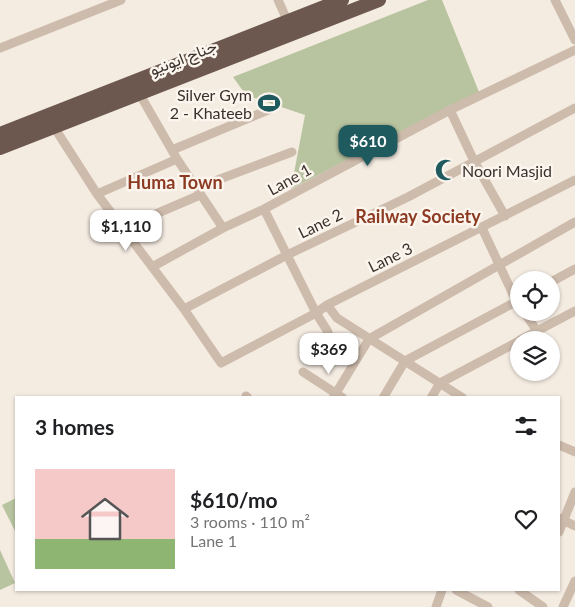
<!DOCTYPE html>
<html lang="en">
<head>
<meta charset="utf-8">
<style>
  :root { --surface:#fff; --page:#f2f2f2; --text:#202124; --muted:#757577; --line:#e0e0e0; --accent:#1f5a5e }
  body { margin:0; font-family:Lato,Vazirmatn,sans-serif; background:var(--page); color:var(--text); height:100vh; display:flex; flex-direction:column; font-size:19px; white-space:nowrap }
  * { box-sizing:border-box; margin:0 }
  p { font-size:16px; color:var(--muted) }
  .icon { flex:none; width:28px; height:28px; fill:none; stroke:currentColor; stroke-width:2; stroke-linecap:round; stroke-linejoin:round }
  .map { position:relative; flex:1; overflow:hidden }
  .sheet { position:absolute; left:15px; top:396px; width:545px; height:195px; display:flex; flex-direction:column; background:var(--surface); border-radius:0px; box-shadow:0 1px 4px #0004 }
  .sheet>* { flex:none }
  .buttons { position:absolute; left:510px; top:271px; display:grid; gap:10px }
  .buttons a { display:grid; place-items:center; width:50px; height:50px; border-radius:50%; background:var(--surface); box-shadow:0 1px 4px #0004; font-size:25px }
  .price { position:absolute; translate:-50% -42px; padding:0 11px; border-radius:10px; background:#fff; color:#222; font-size:16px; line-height:32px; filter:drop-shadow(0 1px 2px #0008) }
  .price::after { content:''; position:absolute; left:50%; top:30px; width:15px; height:11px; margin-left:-8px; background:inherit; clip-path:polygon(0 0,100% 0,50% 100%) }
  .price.current { background:var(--accent); color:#fff }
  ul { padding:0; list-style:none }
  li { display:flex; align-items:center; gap:15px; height:125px; padding:0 20px }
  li+li { border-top:1px solid var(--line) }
  li span { display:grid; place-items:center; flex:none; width:140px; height:100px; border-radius:0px; color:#555 }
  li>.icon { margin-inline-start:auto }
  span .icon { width:60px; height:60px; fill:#fffc; stroke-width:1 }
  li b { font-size:21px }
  h2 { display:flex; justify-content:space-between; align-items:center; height:60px; padding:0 20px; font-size:21px }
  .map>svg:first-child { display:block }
  .green { fill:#b8c4a0 }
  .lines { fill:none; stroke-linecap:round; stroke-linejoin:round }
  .minor { stroke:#cdbbac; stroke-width:9 }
  .trunk { stroke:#6c584f; stroke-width:14 }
  .labels { text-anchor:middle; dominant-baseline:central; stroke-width:5; stroke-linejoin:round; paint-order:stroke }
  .street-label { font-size:16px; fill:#3b302b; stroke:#fbf5ee }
  .poi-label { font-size:16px; fill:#3b302b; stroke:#fbf5ee; text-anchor:end }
  .neighbourhood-label { font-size:18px; font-weight:bold; fill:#8c3b22; stroke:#fbf5ee }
</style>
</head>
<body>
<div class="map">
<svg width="575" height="607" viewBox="0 0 575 607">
  <rect width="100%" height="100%" fill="#f4ebe1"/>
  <path class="green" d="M 428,0 L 442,0 L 479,92 L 291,189 L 305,115 L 246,95 L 233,77 Z
    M 16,498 L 16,533 L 2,505 Z
    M 0,550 L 15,583 L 0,590 Z"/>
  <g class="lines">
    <path class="minor" d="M 278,0 L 288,22
      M 555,0 L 575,40
      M 0,48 L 121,0
      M 139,93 L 177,159 L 223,228
      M 450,110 L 474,161 L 505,216
      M 54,127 L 97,194 L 184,309 L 221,363 L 316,313 L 327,305 L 575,180
      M 172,150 L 273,108
      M 196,188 L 292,152
      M 97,194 L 177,159
      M 264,209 L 316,313 L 328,332
      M 123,228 L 200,195
      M 482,228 L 518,305
      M 152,267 L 223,228 L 264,209 L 450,110 L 575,50
      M 551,282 L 575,269
      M 327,305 L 337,318 L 463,398
      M 184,309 L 287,255 L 408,197 L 575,108
      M 524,312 L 537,331
      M 520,340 L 575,311
      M 303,372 L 343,398
      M 246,396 L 248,398
      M 333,398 L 369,339 L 575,222
      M 383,398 L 405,361 L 519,300
      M 431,398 L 440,383 L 519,341
      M 559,445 L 575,452
      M 559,518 L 575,526
      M 559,532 L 575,492
      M 456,590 L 488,607
      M 519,590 L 543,607
      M 436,607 L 442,590
      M 563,607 L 575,581"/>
    <path class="trunk" d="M 0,134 L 342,0
      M 0,148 L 379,0"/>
  </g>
  <defs>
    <g id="stadium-bare" transform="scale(1.725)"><path d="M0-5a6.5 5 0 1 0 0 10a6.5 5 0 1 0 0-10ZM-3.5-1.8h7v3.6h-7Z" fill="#1f5a5e" stroke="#fbf5ee" stroke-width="2.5" paint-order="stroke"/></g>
    <g id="mosque-bare" transform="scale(1.725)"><path d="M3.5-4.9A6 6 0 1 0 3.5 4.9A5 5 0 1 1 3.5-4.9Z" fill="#1f5a5e" stroke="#fbf5ee" stroke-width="2.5" paint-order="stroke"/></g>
  </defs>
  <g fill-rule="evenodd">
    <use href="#stadium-bare" x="269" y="103"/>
    <use href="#mosque-bare" x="446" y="170"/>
  </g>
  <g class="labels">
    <g class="street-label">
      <text transform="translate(183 57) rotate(-21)">جناح ایونیو</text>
      <text transform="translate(289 179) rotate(-29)">Lane 1</text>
      <text transform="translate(320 223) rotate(-26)">Lane 2</text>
      <text transform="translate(390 257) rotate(-26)">Lane 3</text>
    </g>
    <g class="poi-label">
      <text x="252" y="94">Silver Gym<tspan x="252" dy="18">2 - Khateeb</tspan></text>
      <text x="462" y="170" text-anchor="start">Noori Masjid</text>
    </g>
    <g class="neighbourhood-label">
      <text x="175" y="182">Huma Town</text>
      <text x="418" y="216">Railway Society</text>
    </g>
  </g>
</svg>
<div class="buttons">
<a><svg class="icon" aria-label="locate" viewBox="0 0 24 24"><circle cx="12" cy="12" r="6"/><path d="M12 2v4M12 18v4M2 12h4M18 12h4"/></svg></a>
<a><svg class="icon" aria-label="layers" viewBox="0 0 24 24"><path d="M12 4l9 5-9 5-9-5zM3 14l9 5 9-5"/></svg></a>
</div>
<b class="price current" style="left:368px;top:167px">$610</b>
<b class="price" style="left:126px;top:252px">$1,110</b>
<b class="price" style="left:329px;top:375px">$369</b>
<section class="sheet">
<h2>3 homes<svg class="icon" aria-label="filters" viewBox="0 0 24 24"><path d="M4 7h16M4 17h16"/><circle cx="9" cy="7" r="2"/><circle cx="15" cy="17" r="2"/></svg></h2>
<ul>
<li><span style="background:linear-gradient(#f6c9c9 70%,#8fb573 0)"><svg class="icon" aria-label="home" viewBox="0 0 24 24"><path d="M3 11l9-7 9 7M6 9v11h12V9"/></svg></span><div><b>$610/mo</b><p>3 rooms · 110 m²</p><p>Lane 1</p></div><svg class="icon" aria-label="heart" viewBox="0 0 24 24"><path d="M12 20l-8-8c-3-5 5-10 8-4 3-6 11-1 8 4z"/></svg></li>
</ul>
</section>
</div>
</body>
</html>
